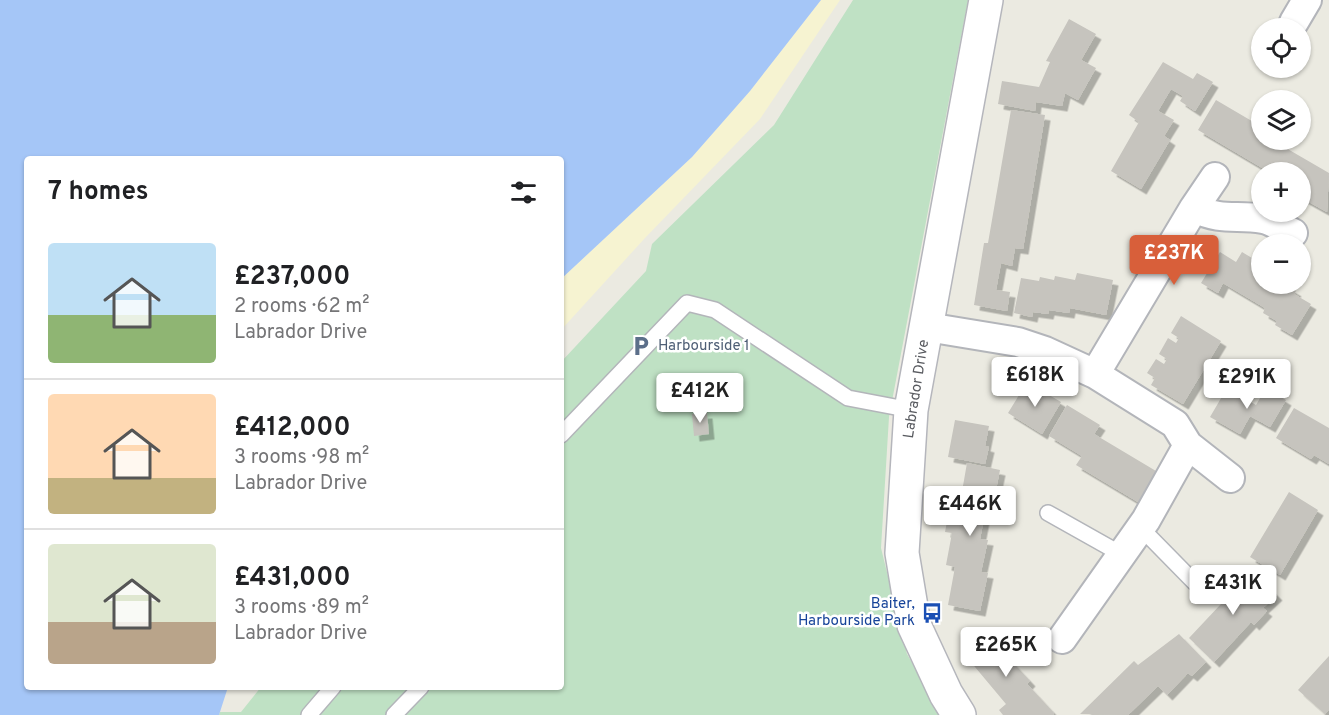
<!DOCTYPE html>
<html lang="en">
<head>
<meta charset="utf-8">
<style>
  :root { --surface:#fff; --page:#f6f6f6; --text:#202124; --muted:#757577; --line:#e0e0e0; --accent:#d85f3a }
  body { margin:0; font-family:Overpass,sans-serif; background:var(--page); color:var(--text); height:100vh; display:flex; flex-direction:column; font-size:22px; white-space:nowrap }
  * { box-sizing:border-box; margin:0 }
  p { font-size:20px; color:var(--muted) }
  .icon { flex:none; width:33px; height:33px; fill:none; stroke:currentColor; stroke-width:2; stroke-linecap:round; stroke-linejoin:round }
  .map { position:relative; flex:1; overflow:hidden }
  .drawer { position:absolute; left:24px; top:156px; width:540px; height:534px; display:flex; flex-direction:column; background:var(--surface); border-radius:6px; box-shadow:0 2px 4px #0004 }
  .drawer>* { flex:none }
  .buttons { position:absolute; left:1251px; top:18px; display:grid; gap:12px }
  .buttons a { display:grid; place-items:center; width:60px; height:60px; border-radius:50%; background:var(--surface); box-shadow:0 2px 4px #0004; font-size:30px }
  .price { position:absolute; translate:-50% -51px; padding:0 14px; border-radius:6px; background:#fff; color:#222; font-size:20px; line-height:39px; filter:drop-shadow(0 2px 3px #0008) }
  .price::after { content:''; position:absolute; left:50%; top:36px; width:18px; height:14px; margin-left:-9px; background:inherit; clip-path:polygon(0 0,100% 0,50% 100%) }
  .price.current { background:var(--accent); color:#fff }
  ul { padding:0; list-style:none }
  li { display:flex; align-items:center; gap:18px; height:150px; padding:0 24px }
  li+li { border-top:2px solid var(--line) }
  li span { display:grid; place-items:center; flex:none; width:168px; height:120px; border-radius:6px; color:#555 }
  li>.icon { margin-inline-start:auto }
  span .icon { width:72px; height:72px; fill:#fffc; stroke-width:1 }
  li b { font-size:26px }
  h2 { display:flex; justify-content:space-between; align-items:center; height:72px; padding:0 24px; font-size:26px }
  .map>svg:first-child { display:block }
  .green { fill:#bfe1c4 }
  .sand { fill:#f6f3d1 }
  .water { fill:#a5c6f7 }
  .building { fill:#c6c4be; filter:url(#shadow) }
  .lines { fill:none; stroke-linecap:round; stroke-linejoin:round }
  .lane-casing { stroke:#b3b5ba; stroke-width:18 }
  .street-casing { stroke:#b3b5ba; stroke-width:32 }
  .secondary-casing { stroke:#b5b6bc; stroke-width:36 }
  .lane { stroke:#fff; stroke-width:15 }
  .street { stroke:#fff; stroke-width:28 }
  .secondary { stroke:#fff; stroke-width:33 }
  .labels { text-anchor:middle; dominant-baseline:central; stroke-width:5; stroke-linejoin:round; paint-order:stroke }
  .service-label { font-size:15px; fill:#4e5e75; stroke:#fff; text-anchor:start }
  .street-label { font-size:15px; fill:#595b60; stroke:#fff }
  .transit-label { font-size:15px; fill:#164399; stroke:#fff; text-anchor:end }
</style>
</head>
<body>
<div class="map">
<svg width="1329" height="715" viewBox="0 0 1329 715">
  <defs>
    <filter id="shadow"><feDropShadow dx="5.5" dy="5.5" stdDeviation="0" flood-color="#0004"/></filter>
  </defs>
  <rect width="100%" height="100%" fill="#ebeae1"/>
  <path class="green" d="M 853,0 L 968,0 L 889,417 L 881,548 L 907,654 L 942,715 L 219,715 L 220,712 L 241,712 L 261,687 L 561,687 L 561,362 L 646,271 L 652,244 L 774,125 Z"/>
  <path class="sand" d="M 821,0 L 840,0 L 760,119 L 645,238 L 561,330 L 561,279 L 692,157 L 750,91 Z"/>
  <path class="water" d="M 0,0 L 821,0 L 750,91 L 692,157 L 561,279 L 561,159 L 27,159 L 27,687 L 228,687 L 219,715 L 0,715 Z"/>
  <path class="building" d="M 1069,19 L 1096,34 L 1081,60 L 1096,68 L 1078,100 L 1065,93 L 1062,106 L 1036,102 L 1035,111 L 998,104 L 1002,81 L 1039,87 L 1050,62 L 1046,61 Z
    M 1163,62 L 1193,79 L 1197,73 L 1213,82 L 1195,111 L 1180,101 L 1183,96 L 1171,89 L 1158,111 L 1174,120 L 1164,136 L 1170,140 L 1141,189 L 1111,171 L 1139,122 L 1129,115 Z
    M 1216,100 L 1262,127 L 1262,140 L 1282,140 L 1279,144 L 1329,173 L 1327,212 L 1300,197 L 1300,172 L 1262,172 L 1264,169 L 1198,130 Z
    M 1011,110 L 1045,115 L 1023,249 L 1015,248 L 1012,266 L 1001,263 L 996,290 L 1010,292 L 1007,311 L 974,305 L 984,243 L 988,243 Z
    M 1220,252 L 1236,262 L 1242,252 L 1262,264 L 1262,284 L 1284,284 L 1296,291 L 1294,294 L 1311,304 L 1292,335 L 1275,325 L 1277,321 L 1263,313 L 1265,308 L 1223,283 L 1218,293 L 1201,283 Z
    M 1077,273 L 1113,280 L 1106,315 L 1070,308 L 1069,313 L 1049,310 L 1048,314 L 1033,312 L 1032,317 L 1014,313 L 1021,278 L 1039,281 L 1040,277 L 1054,280 L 1055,276 L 1075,280 Z
    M 1181,316 L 1221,341 L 1183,404 L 1151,385 L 1155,378 L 1147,373 L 1156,359 L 1164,364 L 1167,359 L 1159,354 L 1168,338 L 1176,343 L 1179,338 L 1171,333 Z
    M 1027,382 L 1061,402 L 1042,434 L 1008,413 Z
    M 1227,388 L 1256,405 L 1266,388 L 1286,400 L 1270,427 L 1250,416 L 1240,434 L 1210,417 Z
    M 1067,405 L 1100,425 L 1094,434 L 1156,471 L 1138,502 L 1076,465 L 1082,456 L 1049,436 Z
    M 1294,408 L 1329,428 L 1329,464 L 1314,455 L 1311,459 L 1276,438 Z
    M 707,413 L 709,434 L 694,436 L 692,414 Z
    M 955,420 L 989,426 L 985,446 L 989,447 L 985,464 L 948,457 Z
    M 967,463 L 1000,470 L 992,509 L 986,508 L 980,539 L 988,540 L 981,572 L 988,573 L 980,611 L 948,605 L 955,567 L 946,565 L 952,533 L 945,532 L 951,501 L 960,503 Z
    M 1289,492 L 1318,510 L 1280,575 L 1250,557 Z
    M 1252,571 L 1277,595 L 1263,608 L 1267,611 L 1254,625 L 1251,622 L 1214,662 L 1189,638 Z
    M 992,630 L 1008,647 L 1003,652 L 1030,681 L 1027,684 L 1054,713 L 1053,715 L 1003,715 L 999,710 L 1006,704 L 965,655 Z
    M 1179,634 L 1206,662 L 1192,676 L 1188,673 L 1167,695 L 1158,686 L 1128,715 L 1080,714 L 1134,661 L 1138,665 Z
    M 1329,656 L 1329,710 L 1325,714 L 1298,690 Z"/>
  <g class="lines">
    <g class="lane-casing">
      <path id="lane" d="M 561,435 L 687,303 L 715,310 L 848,398 L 911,410
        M 1048,513 L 1121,554
        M 1141,528 L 1195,583
        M 309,715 L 333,687
        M 394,715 L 421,687"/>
    </g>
    <g class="street-casing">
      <path id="street" d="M 1294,22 L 1307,0
        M 1194,208 C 1223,222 1236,214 1263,219 C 1273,221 1284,229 1293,233
        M 927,327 L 1018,342 L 1045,351 L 1095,374 L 1175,424 L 1188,445 L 1230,478
        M 1095,374 L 1194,208 L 1215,177
        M 1062,639 L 1146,520 L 1188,445"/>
    </g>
    <g class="secondary-casing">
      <path id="secondary" d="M 959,715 L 946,694 L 914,625 L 902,553 L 911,410 L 986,0"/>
    </g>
    <use href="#lane" class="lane"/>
    <use href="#street" class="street"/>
    <use href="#secondary" class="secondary"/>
  </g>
  <defs>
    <g id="parking-bare" transform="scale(1.62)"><path d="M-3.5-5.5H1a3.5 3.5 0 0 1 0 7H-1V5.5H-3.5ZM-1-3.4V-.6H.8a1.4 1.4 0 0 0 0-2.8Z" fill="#5c6f8a" stroke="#fff" stroke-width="2.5" paint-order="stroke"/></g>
    <g id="bus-bare" transform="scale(1.62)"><path d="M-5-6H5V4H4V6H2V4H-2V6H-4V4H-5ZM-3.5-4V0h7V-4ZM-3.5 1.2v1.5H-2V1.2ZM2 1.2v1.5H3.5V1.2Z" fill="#1a4fb4" stroke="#fff" stroke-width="2.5" paint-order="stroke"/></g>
  </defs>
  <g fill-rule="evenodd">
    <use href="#parking-bare" x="641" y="346"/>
    <use href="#bus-bare" x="932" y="613"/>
  </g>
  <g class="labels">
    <g class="service-label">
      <text x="658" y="346">Harbourside 1</text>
    </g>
    <g class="street-label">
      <text transform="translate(917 389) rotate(-81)">Labrador Drive</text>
    </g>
    <g class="transit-label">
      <text x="915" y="604">Baiter,<tspan x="915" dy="17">Harbourside Park</tspan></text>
    </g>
  </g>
</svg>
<div class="buttons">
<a><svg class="icon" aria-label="locate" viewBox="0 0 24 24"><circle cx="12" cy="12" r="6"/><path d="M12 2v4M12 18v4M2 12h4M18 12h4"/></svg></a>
<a><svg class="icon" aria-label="layers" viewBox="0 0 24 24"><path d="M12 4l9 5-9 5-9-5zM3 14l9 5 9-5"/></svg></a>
<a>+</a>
<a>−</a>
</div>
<b class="price current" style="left:1174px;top:286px">£237K</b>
<b class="price" style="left:1035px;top:408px">£618K</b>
<b class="price" style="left:1247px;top:410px">£291K</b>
<b class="price" style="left:700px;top:424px">£412K</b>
<b class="price" style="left:970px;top:537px">£446K</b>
<b class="price" style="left:1233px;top:616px">£431K</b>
<b class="price" style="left:1006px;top:678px">£265K</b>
<section class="drawer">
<h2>7 homes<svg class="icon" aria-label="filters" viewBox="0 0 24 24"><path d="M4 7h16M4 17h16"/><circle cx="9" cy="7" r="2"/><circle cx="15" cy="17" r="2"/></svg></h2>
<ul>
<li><span style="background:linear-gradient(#bfe0f5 60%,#8fb573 0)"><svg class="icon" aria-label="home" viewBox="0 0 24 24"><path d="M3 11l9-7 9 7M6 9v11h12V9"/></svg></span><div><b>£237,000</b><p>2 rooms · 62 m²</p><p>Labrador Drive</p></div></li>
<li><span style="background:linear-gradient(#ffd9b3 70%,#c2b280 0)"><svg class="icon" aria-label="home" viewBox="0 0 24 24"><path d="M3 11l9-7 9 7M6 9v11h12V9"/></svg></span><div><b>£412,000</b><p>3 rooms · 98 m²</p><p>Labrador Drive</p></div></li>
<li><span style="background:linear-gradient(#dfe7d0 65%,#b9a48a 0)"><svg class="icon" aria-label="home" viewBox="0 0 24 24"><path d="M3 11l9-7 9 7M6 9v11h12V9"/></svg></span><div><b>£431,000</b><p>3 rooms · 89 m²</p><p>Labrador Drive</p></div></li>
</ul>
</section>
</div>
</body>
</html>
